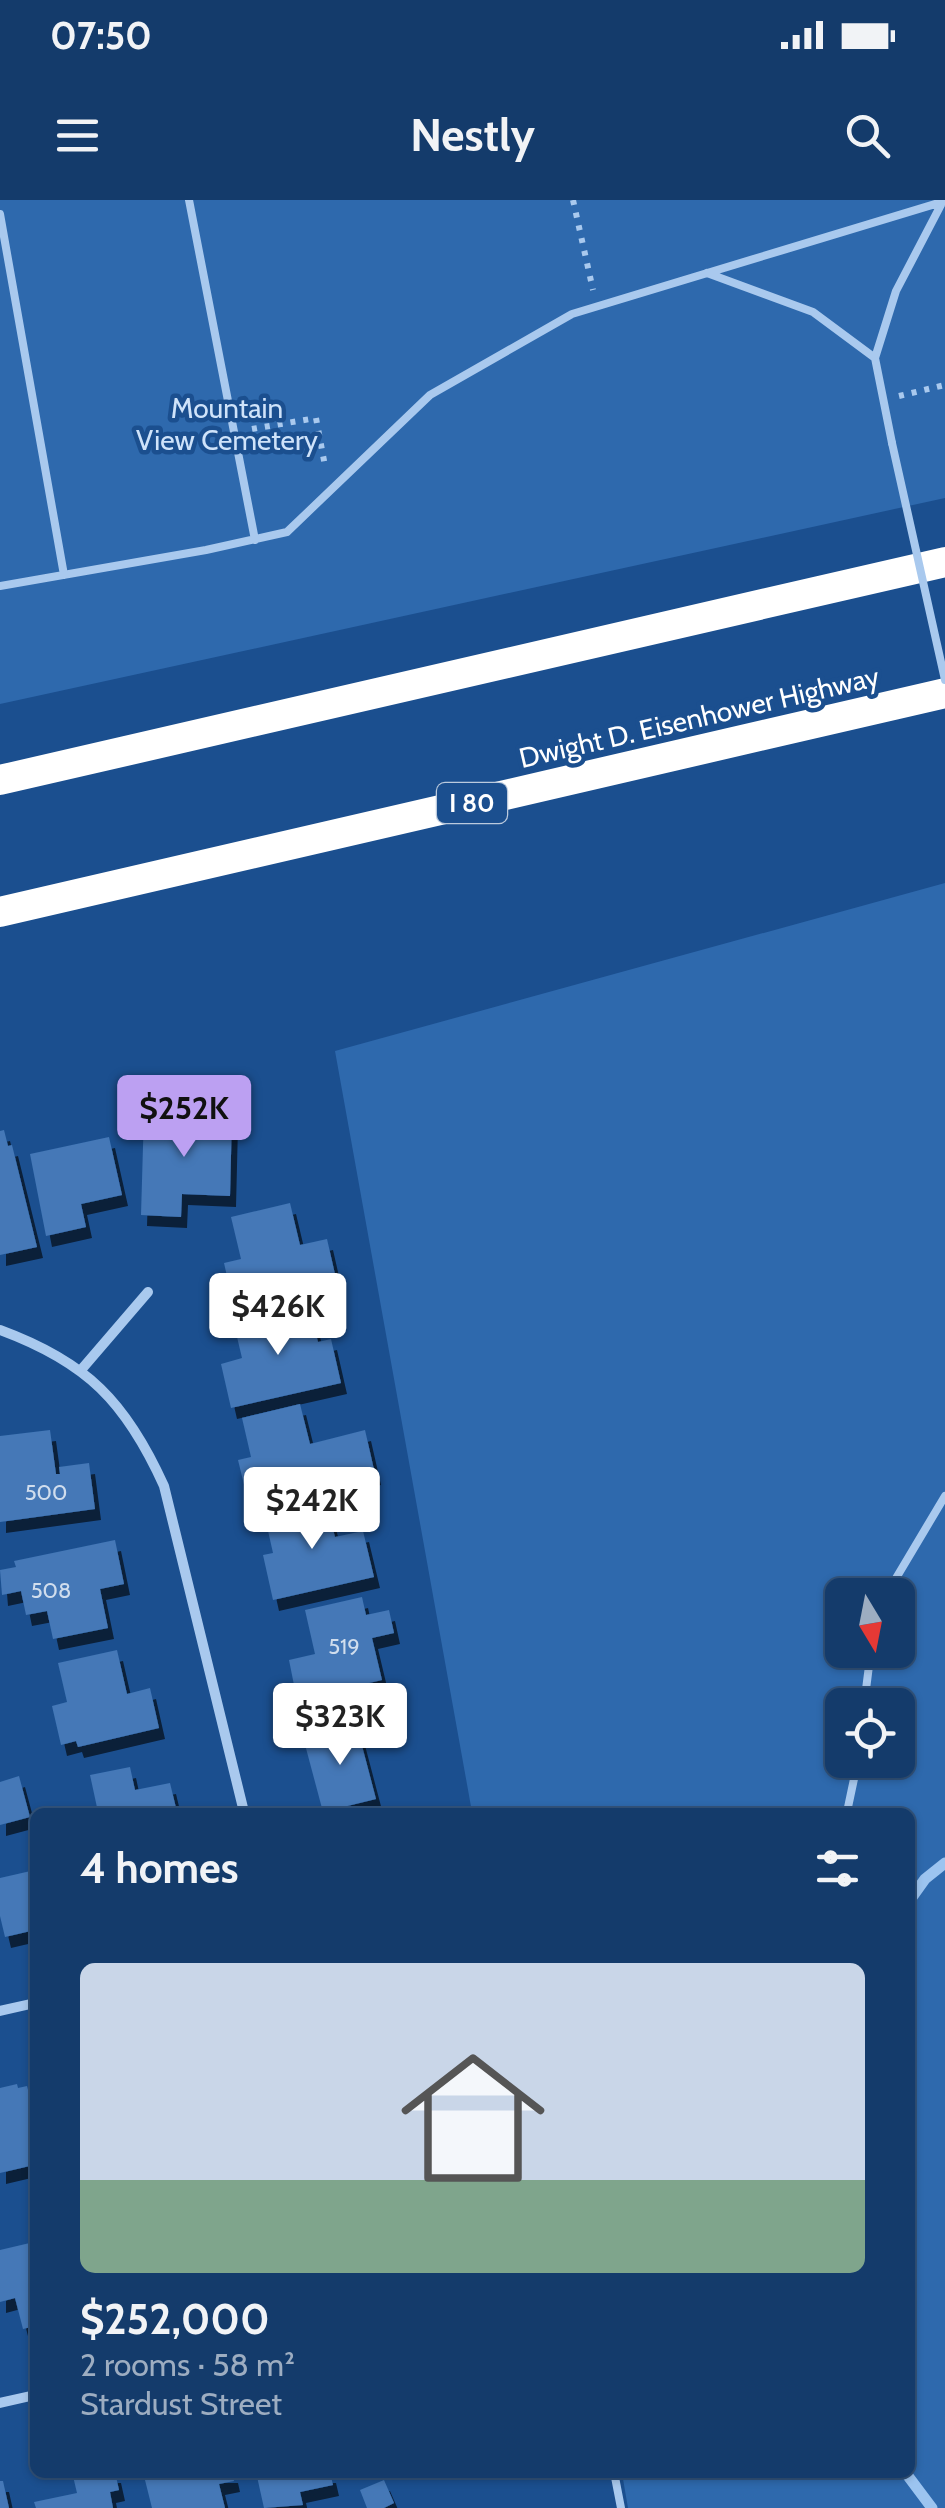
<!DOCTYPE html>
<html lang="en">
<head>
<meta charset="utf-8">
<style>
  :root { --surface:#143b6b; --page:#214673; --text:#f1f3f6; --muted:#9dadc1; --line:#33557e; --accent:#bca0f2 }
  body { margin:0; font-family:Cabin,sans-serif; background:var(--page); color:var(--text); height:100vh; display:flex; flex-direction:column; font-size:38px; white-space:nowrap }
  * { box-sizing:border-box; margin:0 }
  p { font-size:32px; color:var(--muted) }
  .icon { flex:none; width:55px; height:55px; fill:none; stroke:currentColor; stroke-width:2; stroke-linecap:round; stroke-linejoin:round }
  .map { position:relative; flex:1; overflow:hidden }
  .sheet { position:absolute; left:30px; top:1608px; width:885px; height:670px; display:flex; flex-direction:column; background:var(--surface); border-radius:15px; box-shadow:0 2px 8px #0004,0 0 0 2px var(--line) }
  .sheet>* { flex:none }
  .needle { width:65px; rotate:170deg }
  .buttons { position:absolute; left:825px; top:1378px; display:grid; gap:20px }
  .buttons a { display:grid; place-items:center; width:90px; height:90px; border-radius:15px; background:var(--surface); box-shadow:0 2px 8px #0004,0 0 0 2px var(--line); font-size:50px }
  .price { position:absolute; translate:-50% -85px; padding:0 22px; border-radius:10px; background:#fff; color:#222; font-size:32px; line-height:65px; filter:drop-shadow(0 2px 5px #0008) }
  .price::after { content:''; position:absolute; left:50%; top:60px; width:30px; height:22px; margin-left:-15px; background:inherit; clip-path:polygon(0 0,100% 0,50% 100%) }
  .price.current { background:var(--accent); color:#111 }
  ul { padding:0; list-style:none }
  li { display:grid; align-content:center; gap:20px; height:530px; padding:0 50px }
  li+li { border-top:2px solid var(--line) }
  li span { display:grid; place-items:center; height:310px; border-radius:15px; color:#555 }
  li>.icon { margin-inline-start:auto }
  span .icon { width:180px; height:180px; fill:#fffc; stroke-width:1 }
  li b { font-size:42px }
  h2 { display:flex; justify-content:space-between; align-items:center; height:120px; padding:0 50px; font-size:42px }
  .status { display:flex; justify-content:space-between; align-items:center; height:70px; padding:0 50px; background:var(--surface); direction:ltr }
  .status svg { height:28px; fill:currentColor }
  header { display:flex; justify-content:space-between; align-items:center; height:130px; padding:0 50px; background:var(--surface); font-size:45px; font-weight:700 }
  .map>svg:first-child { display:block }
  .green { fill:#2e69ad; fill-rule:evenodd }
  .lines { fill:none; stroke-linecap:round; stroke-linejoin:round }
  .stream { stroke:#9cc4f0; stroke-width:11 }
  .building { fill:#4478b7; filter:url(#shadow) }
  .path { stroke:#a9c9ee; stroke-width:6; stroke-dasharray:5 8; stroke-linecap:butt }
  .service { stroke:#a9c9ee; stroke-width:8 }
  .minor { stroke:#a9c9ee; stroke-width:10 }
  .motorway { stroke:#fff; stroke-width:30 }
  .service-bridge { stroke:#a9c9ee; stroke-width:8 }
  .labels { text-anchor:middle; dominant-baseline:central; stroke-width:9; stroke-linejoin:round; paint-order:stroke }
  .number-label { font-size:22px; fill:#d0dded }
  .shield { fill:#1b4f8f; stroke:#bbcadd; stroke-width:2.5 }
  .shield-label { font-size:25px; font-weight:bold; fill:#fff }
  .park-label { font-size:28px; fill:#cfe3fa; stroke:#1b4f8f }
  .street-label { font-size:28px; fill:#fff; stroke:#1b4f8f }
</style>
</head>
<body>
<div class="status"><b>07:50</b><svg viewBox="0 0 49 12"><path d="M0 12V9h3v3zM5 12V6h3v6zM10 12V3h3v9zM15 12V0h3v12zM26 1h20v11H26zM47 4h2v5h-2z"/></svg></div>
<header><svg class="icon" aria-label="menu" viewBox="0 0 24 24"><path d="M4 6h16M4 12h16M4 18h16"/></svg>Nestly<svg class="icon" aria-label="search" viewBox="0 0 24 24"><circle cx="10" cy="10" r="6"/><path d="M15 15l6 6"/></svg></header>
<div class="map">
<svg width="945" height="2308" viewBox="0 0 945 2308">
  <defs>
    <filter id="shadow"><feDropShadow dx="6" dy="11" stdDeviation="0" flood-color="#0009"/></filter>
  </defs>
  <rect width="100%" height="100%" fill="#1b4f8f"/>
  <path class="green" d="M 0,0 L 945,0 L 945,298 L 0,504 Z
    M 945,683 L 945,2308 L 628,2308 L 622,2273 L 910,2272 L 910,1612 L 472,1612 L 335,851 ZM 842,1395 L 898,1395 L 898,1450 L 842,1450 ZM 842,1505 L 898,1505 L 898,1560 L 842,1560 Z"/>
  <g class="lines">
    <path class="stream" d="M 910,1700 L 925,1679 L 945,1663
      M 905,2272 L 932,2308"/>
  </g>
  <path class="building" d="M 144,912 L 232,915 L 230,996 L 182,994 L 181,1017 L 141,1015 Z
    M 4,930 L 8,946 L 12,945 L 37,1047 L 0,1055 L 0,931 Z
    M 109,937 L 122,995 L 81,1004 L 86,1027 L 46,1036 L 30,954 Z
    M 290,1003 L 300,1045 L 327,1039 L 337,1083 L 234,1107 L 224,1063 L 241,1059 L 231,1017 Z
    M 292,1106 L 294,1114 L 310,1110 L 318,1142 L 331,1139 L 341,1183 L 231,1208 L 221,1164 L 242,1158 L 233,1120 Z
    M 300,1204 L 310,1244 L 365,1230 L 375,1274 L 249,1305 L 238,1260 L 251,1257 L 242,1218 Z
    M 50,1230 L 56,1274 L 60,1274 L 59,1267 L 89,1263 L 95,1309 L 0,1322 L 0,1236 Z
    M 325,1299 L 335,1337 L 363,1331 L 374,1377 L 273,1400 L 263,1355 L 273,1353 L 264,1313 Z
    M 115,1340 L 124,1384 L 100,1389 L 108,1428 L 53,1439 L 47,1411 L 26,1415 L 21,1391 L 2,1395 L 0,1370 L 16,1367 L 14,1361 Z
    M 362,1397 L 366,1415 L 389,1410 L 394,1433 L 372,1438 L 382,1480 L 297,1500 L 289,1460 L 315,1454 L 305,1410 Z
    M 117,1450 L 127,1494 L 150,1488 L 159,1528 L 78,1547 L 76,1541 L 61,1545 L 52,1506 L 67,1502 L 58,1463 Z
    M 356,1523 L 376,1599 L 323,1612 L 303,1537 Z
    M 130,1567 L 135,1590 L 170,1583 L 177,1612 L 98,1612 L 90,1575 Z
    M 19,1576 L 30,1617 L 0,1625 L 0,1582 Z
    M 35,1670 L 35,1730 L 5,1737 L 0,1716 L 0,1678 Z
    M 17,1884 L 18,1888 L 27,1886 L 35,1917 L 35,1947 L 30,1948 L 34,1965 L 0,1973 L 0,1888 Z
    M 34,2042 L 35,2126 L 23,2129 L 15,2098 L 0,2102 L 0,2050 Z
    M 72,2272 L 115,2272 L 119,2290 L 110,2292 L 113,2308 L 36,2308 L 34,2302 L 77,2293 Z
    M 161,2272 L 232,2272 L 234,2281 L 219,2284 L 225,2308 L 152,2308 L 144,2276 Z
    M 256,2272 L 330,2272 L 333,2285 L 300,2292 L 303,2305 L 264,2308 Z
    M 384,2280 L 394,2303 L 384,2308 L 367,2308 L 360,2290 Z
    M 0,2281 L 3,2281 L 9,2308 L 0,2308 Z"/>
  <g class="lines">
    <path class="path" d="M 573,0 L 593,90
      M 899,196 L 945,185
      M 252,229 L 316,218 L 325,266"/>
    <path class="service" d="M 189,0 L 255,340
      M 0,14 L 64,375
      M 707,73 L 813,112 L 875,158
      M 892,243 L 875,158 L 896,91 L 943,1
      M 0,386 L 206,350 L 287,332 L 430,195 L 572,114 L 945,1
      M 886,1395 L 945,1296
      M 864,1505 L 871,1450
      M 847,1612 L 858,1560
      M 614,2272 L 621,2308"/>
    <path class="minor" d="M 0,1130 C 87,1162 126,1202 164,1286 L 244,1612
      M 81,1170 L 148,1092
      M 0,1811 L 35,1803
      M 0,2203 L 35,2195"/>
    <path class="motorway" d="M 0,580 L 945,362
      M 0,712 L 945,493"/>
    <path class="service-bridge" d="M 892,243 L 945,480"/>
  </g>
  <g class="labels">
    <g class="number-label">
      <text x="46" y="1292">500</text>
      <text x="51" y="1390">508</text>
      <text x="344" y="1446">519</text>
    </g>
    <rect class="shield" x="437" y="583" width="70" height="40" rx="8"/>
    <g class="shield-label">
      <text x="472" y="603">I 80</text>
    </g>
    <g class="park-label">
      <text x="227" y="208">Mountain<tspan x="227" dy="32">View Cemetery</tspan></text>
    </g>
    <g class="street-label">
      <text transform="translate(699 517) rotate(-13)">Dwight D. Eisenhower Highway</text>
    </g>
  </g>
</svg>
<div class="buttons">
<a><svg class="needle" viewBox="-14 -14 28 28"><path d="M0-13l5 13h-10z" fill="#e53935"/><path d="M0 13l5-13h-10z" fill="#9dadc1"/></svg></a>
<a><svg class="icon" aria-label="locate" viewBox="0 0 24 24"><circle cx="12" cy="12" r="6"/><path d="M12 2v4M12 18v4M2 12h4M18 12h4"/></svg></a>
</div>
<b class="price current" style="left:184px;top:960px">$252K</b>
<b class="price" style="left:278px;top:1158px">$426K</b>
<b class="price" style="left:312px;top:1352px">$242K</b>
<b class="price" style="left:340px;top:1568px">$323K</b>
<section class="sheet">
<h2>4 homes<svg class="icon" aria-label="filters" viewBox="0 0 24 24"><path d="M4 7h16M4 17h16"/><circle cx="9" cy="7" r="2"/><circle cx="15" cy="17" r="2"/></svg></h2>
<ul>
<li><span style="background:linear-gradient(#c9d6e8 70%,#7fa58c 0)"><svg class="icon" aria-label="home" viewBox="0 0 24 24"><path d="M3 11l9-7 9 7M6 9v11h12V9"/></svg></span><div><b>$252,000</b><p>2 rooms · 58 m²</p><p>Stardust Street</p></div></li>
</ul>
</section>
</div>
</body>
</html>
